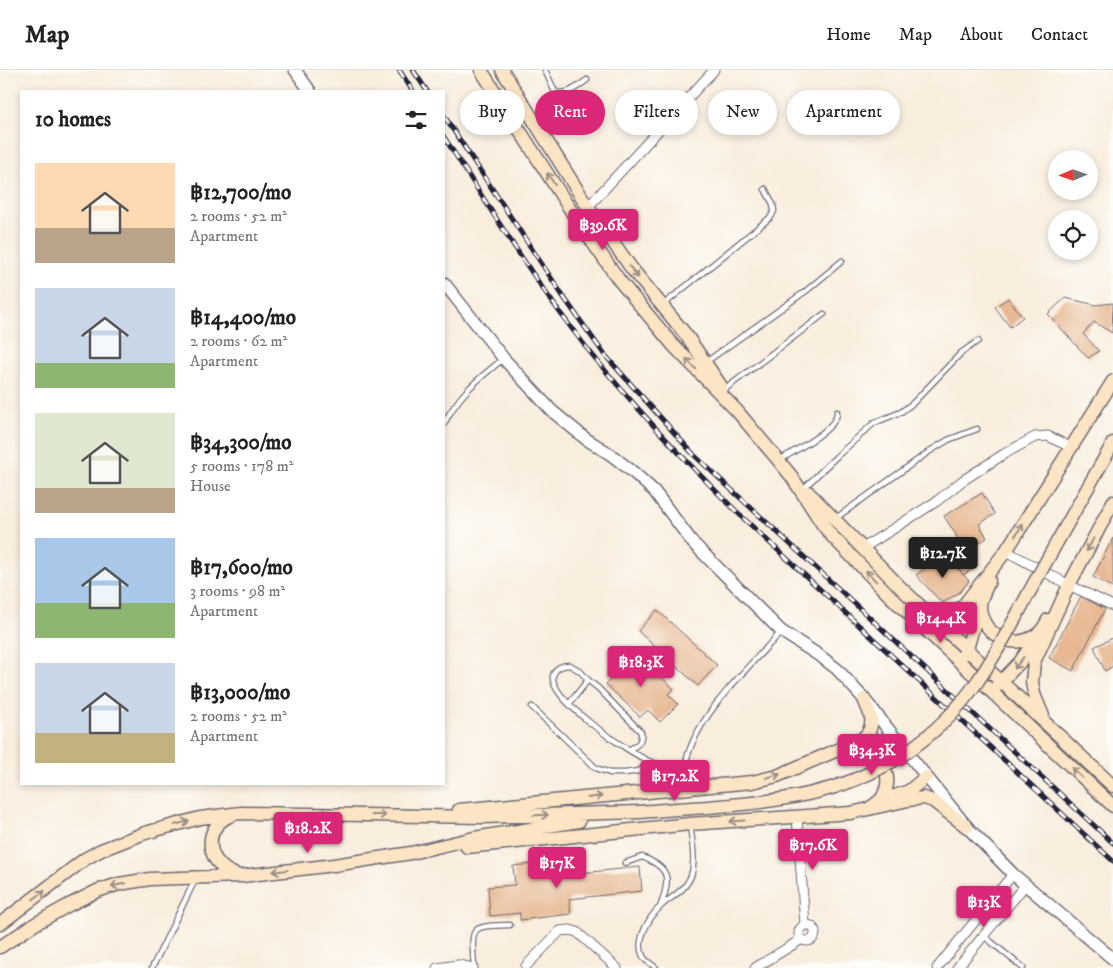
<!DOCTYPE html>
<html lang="en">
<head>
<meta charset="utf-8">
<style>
  :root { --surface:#fff; --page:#f2f2f2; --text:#222; --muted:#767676; --line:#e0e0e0; --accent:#db2777 }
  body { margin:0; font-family:"IM FELL DW Pica",serif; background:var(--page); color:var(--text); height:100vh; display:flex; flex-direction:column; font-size:19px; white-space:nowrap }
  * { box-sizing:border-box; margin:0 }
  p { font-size:16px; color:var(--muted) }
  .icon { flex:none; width:28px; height:28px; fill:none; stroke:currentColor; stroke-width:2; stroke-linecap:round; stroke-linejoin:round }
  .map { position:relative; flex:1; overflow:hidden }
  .panel { position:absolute; left:20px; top:20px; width:425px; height:695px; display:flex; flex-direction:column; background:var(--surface); border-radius:0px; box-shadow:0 2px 8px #0003 }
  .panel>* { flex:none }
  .guide { position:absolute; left:460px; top:20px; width:475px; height:45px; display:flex; gap:10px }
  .needle { width:32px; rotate:268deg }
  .controls { position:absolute; left:1048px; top:80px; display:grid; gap:10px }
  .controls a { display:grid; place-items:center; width:50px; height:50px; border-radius:50%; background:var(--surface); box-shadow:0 2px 8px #0003; font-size:25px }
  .price { position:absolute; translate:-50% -42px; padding:0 11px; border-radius:5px; background:var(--accent); color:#fff; font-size:16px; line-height:32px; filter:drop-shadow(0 1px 2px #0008) }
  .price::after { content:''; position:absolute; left:50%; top:30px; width:15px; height:11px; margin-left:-8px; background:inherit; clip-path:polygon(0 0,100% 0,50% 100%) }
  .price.current { background:#222; color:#fff }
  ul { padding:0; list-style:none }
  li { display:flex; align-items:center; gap:15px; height:125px; padding:0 15px }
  li span { display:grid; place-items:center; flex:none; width:140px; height:100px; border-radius:0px; color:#555 }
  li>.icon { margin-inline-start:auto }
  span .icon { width:60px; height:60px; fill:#fffc; stroke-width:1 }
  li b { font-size:21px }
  h2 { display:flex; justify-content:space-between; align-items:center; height:60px; padding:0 15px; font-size:21px }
  .pill { padding:0 18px; border-radius:22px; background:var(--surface); box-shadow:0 2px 8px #0003; font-size:18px; line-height:45px }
  .pill.current { background:var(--accent); color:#fff }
  header { display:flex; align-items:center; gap:30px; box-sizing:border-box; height:70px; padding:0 25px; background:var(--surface); border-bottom:1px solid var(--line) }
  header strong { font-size:24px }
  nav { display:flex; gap:28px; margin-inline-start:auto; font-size:18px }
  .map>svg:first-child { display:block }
  .building { fill:#e7b892 }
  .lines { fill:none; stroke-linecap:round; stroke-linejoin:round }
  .service-casing { stroke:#6d6974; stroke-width:7 }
  .minor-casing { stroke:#6d6974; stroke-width:11 }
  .tertiary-casing { stroke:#6d6974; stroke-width:14 }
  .secondary-casing { stroke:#6d6974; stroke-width:15 }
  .service { stroke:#fff; stroke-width:4.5 }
  .minor { stroke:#fff; stroke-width:9 }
  .tertiary { stroke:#fff; stroke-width:11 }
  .secondary { stroke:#fce5c4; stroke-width:12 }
  .rail-casing { stroke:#22223b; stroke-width:5 }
  .rail { stroke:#fdfcf7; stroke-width:3; stroke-dasharray:9; stroke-linecap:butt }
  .secondary-bridge-casing { stroke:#6d6974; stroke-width:15; stroke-linecap:butt }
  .secondary-bridge { stroke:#fce5c4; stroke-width:12 }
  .oneway { stroke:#9a8d86 }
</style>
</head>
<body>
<header>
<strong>Map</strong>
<nav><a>Home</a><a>Map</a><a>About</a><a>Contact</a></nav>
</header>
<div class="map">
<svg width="1113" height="898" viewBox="0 0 1113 898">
  <rect width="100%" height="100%" fill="#fdfcf7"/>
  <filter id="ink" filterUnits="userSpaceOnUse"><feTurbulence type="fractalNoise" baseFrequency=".02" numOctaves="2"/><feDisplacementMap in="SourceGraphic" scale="10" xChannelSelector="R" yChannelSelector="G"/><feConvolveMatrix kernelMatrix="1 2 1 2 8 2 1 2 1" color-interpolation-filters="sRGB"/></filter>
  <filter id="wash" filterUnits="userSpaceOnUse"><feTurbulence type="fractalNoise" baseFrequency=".0096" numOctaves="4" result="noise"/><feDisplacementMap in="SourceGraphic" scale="20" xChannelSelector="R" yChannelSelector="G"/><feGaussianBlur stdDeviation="1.12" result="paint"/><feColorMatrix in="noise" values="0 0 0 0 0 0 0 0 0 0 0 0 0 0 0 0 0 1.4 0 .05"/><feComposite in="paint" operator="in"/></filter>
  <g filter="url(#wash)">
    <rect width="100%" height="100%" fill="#f9eddd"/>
    <g id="blocks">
      <path class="building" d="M 1008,228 L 1023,247 L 1010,257 L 995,237 Z
        M 1065,228 L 1096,235 L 1113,233 L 1112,263 L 1094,252 L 1083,264 L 1099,281 L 1088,288 L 1048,244 Z
        M 982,423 L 995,444 L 979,454 L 987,468 L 967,480 L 977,496 L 963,505 L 947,478 L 959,470 L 944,446 Z
        M 1113,468 L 1113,518 L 1093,507 Z
        M 945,484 L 969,511 L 960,522 L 942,533 L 916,505 Z
        M 1081,526 L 1105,539 L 1073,601 L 1049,588 Z
        M 657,540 L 717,595 L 698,616 L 638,561 Z
        M 1113,568 L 1113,596 L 1105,601 L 1094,577 Z
        M 625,584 L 634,592 L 639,586 L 674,619 L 668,624 L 678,634 L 660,652 L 648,640 L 640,647 L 606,614 L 612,608 L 607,603 Z
        M 569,790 L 571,804 L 640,797 L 642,821 L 569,829 L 571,844 L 520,850 L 520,843 L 490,846 L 488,817 L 515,815 L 513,796 Z"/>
    </g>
  </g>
  <g filter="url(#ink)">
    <use href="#blocks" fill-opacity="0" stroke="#6d6974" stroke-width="1"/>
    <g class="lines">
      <g class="service-casing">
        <path id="service" d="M 545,0 L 555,22 C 567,26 577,17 587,10
          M 663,235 L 771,147 L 774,141 L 773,134 L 765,119
          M 706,292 L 806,221 L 842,191
          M 724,320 L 824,244
          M 444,354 C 458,325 478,309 503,289
          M 780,390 C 795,380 838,359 837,342
          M 804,418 L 837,386 L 874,353 L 901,342 L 913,333 L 961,283 L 978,271
          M 836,448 L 930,381 L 948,370 L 977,359
          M 569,634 L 588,610
          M 532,637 L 596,698 L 610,703 L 625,703 L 639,701 L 651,692
          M 630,679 C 638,675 642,672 641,662 L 598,618 L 588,610 L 580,601 L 570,595 C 564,595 557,597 554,603 C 542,626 631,684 651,692 C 661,696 674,696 685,698
          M 685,716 C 685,710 684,703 685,697 C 693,648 748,598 781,562
          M 625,793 L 642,787 C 671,798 670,809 661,835
          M 984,866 L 1023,898
          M 152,898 L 195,810
          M 474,898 C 472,857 467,856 510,855
          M 656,898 C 653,895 647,892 644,888 C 634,872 649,847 661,836 C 672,826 685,821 691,806 C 696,791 692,771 690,755"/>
      </g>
      <g class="minor-casing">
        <path id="minor" d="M 588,137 L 714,0
          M 863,478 L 937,431 L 962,411 L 1004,384 L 1035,367 L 1048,366 L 1070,377
          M 1006,481 L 1069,515 L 1113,536
          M 797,748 L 805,855
          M799 863a8 8 0 1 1 16 0a8 8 0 1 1-16 0Z
          M 526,896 L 560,861 L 570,860 L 577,862 L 617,898
          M 437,898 L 458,895 L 473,898
          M 755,898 L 802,869
          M 937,898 L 1013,804
          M 957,898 L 1026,814"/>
      </g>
      <g class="tertiary-casing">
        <path id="tertiary" d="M 295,0 L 310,21
          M 444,213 L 504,289 L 552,341 L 586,369 L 610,384 L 633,402 L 654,421 L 693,473 L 781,561 L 820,586 L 837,599 L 864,629 L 967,757 L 1013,804 L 1113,889"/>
      </g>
      <g class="secondary-casing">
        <path id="secondary" d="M 481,0 L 577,150 L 619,210 L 673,275 L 737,341 L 779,391 L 792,407 L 823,455 L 832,466 L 892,528 L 1113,736
          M 502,0 L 588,137 L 632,199 L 687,266 L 721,316
          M 1107,384 L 1113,373
          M 808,422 L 902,519 L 1113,716
          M 989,511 C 986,519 980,528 980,536 C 981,563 1010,580 1033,567 C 1041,563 1044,557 1048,550
          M 929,542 C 944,549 951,545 963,536 L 1006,481 L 1113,311
          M 964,584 L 967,579 L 979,537
          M 997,616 L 1020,592 L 1039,564
          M 1043,646 L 1034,624 L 1032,612 L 1034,592 L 1069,515 L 1113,432
          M 853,676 C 877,679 897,704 882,728 C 879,732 874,735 870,738
          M 861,677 L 876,672 L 896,670
          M 895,726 L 909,721 L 926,707
          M 459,740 L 752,712 L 777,706 L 842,678 C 856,675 874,665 871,648 C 870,642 866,635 864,629
          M 232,745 C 200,757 206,796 237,805
          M 467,777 L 690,754 L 851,743 L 908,730 L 924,728 L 933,731 L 967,757
          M 0,854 L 85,789 L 101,780 L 145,763 L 200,748 L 241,743 L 482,747 L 639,742
          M 0,877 L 35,854 L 69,835 L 97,821 L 119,814 L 150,809 L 242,806 L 334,795 L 411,783 L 474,768 L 579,751"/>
      </g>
      <use href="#service" class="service"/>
      <use href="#minor" class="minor"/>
      <use href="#tertiary" class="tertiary"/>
      <use href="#secondary" class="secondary"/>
      <g class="rail-casing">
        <path id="rail" d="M 399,0 L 413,21
          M 413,0 L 427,21
          M 444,46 L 565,229 L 604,284 L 694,385 L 1113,773
          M 444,67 C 490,138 534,211 586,277 C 634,337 686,392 740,445 L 1113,791"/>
      </g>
      <use href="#rail" class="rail"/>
      <g class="secondary-bridge-casing">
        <path id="secondary-bridge" d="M 639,742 C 694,737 754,736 808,724 C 877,709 937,670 977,612 C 1000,579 1017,544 1036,510 C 1059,468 1083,426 1107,384"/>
      </g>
      <use href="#secondary-bridge" class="secondary-bridge"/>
    </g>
    <defs><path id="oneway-shaft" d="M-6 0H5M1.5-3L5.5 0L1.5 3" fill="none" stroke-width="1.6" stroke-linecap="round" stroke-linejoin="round" transform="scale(1.25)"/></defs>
    <g class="oneway">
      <use href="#oneway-shaft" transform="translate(551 109) rotate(-123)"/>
      <use href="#oneway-shaft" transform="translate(634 202) rotate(52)"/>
      <use href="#oneway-shaft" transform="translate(691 294) rotate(-134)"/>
      <use href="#oneway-shaft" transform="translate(1019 460) rotate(-58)"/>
      <use href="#oneway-shaft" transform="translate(1090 475) rotate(118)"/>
      <use href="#oneway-shaft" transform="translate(871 506) rotate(-134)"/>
      <use href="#oneway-shaft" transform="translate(1019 593) rotate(128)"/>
      <use href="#oneway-shaft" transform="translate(1077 703) rotate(-137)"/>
      <use href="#oneway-shaft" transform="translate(773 706) rotate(-16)"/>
      <use href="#oneway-shaft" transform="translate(595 727) rotate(-6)"/>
      <use href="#oneway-shaft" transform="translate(379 745)"/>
      <use href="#oneway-shaft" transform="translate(541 745) rotate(-2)"/>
      <use href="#oneway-shaft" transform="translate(737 751) rotate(176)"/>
      <use href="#oneway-shaft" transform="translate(182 753) rotate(-15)"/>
      <use href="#oneway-shaft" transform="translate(280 801) rotate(173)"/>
      <use href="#oneway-shaft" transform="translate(118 815) rotate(166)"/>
      <use href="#oneway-shaft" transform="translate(39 825) rotate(-37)"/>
    </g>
  </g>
</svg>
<div class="controls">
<a><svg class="needle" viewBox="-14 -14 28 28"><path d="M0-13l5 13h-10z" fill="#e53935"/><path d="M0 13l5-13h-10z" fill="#767676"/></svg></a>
<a><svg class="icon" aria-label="locate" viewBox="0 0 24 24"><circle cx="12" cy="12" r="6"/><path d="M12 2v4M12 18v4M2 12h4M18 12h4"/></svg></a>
</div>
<b class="price" style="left:603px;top:181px">฿39.6K</b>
<b class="price current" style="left:943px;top:509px">฿12.7K</b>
<b class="price" style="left:941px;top:574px">฿14.4K</b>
<b class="price" style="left:641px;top:618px">฿18.3K</b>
<b class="price" style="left:872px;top:706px">฿34.3K</b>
<b class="price" style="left:675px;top:732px">฿17.2K</b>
<b class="price" style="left:308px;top:784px">฿18.2K</b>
<b class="price" style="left:813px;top:801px">฿17.6K</b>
<b class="price" style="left:557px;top:819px">฿17K</b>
<b class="price" style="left:984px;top:858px">฿13K</b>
<div class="guide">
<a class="pill">Buy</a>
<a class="pill current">Rent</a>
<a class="pill">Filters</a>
<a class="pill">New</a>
<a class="pill">Apartment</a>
</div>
<section class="panel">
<h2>10 homes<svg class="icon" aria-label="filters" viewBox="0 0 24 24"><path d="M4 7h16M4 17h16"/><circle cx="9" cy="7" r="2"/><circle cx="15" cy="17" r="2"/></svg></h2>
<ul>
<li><span style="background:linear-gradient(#ffd9b3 65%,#b9a48a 0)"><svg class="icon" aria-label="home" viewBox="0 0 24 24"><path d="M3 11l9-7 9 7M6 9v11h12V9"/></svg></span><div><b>฿12,700/mo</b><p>2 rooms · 52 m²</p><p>Apartment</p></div></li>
<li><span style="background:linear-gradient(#c9d6e8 75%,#8fb573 0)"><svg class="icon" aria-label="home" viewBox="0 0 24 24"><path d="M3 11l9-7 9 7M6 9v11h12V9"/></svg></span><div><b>฿14,400/mo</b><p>2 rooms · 62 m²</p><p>Apartment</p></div></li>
<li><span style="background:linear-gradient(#dfe7d0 75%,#b9a48a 0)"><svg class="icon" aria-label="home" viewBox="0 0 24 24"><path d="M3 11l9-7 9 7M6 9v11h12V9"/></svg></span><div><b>฿34,300/mo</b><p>5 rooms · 178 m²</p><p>House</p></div></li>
<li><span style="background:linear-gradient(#a9c7e8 65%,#8fb573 0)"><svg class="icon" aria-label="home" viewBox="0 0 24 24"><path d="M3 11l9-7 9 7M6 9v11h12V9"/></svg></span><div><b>฿17,600/mo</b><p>3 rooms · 98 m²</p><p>Apartment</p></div></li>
<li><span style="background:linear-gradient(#c9d6e8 70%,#c2b280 0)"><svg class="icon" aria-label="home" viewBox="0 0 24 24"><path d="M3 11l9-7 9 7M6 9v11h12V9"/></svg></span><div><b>฿13,000/mo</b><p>2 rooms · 52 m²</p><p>Apartment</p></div></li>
</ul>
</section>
</div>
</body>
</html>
